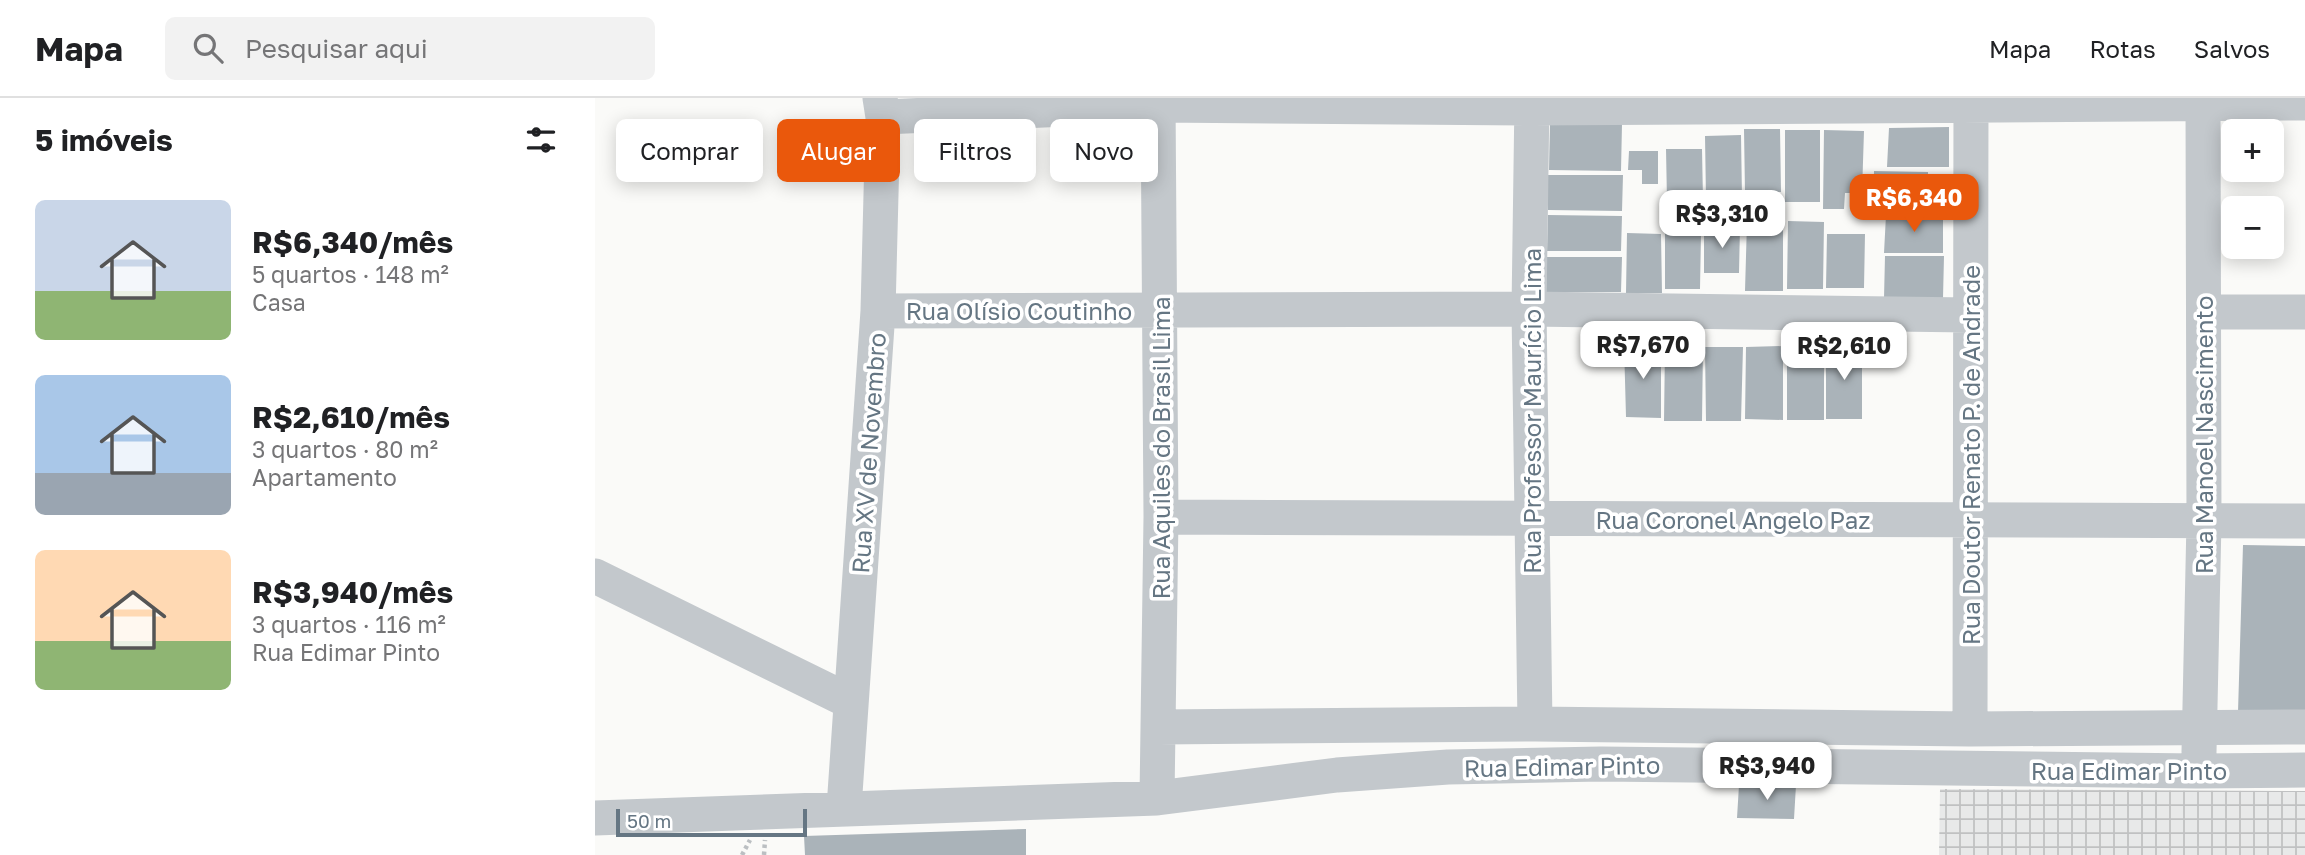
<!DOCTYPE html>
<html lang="pt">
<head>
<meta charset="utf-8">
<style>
  :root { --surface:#fff; --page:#f2f2f2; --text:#202124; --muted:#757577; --line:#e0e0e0; --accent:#ea580c }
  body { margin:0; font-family:"Golos Text",sans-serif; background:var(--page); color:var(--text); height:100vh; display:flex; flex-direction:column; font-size:26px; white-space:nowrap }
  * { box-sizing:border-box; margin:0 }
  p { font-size:23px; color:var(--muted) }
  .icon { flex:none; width:38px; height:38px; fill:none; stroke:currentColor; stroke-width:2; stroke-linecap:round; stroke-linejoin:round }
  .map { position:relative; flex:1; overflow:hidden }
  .panel { display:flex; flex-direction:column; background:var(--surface); width:595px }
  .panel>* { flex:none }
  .hud { position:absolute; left:21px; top:21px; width:665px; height:63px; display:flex; gap:14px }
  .fabs { position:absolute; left:1626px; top:21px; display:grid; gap:14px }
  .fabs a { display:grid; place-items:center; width:63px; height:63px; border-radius:10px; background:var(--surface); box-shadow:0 4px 18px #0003; font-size:35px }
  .scale { position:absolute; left:21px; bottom:18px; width:191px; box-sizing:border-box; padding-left:7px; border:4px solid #657683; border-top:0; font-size:19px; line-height:24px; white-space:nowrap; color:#657683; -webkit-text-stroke:5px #fff; paint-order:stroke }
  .price { position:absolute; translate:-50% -60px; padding:0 16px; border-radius:14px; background:#fff; color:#222; font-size:23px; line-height:46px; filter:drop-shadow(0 2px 4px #0008) }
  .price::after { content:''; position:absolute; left:50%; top:42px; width:21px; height:16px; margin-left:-10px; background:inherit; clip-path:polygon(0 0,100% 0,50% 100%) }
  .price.current { background:var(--accent); color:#fff }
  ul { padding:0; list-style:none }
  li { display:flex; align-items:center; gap:21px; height:175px; padding:0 35px }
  li span { display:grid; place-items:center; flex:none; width:196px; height:140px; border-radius:10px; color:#555 }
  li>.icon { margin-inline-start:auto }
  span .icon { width:84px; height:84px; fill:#fffc; stroke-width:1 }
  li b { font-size:30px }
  h2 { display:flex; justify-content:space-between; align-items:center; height:84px; padding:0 35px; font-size:30px }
  .chip { padding:0 24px; border-radius:10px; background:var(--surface); box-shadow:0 4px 18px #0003; font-size:24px; line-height:63px }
  .chip.current { background:var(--accent); color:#fff }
  header { display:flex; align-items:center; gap:42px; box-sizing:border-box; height:98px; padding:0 35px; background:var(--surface); border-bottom:2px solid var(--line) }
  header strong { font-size:33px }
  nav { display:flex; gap:38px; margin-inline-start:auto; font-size:24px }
  .search { width:490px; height:63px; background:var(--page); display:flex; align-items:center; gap:18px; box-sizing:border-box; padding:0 24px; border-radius:10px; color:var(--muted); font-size:26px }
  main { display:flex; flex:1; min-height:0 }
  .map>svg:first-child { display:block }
  .industrial { fill:url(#industrial-grid) }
  .building { fill:#aab3b9 }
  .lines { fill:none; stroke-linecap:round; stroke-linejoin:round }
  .path { stroke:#bbbfc2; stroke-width:4.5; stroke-dasharray:3.5 3.5; stroke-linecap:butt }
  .minor { stroke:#c3c8cc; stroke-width:35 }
  .labels { text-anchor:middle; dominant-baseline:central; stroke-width:7; stroke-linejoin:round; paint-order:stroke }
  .street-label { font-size:24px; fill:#657683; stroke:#fff }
</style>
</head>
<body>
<header>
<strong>Mapa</strong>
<div class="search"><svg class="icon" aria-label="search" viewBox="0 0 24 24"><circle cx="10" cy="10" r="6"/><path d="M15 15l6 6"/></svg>Pesquisar aqui</div>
<nav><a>Mapa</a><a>Rotas</a><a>Salvos</a></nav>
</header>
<main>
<section class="panel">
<h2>5 imóveis<svg class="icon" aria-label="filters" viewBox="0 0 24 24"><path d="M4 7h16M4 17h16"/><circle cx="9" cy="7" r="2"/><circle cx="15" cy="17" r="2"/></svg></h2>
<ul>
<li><span style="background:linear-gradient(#c9d6e8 65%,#8fb573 0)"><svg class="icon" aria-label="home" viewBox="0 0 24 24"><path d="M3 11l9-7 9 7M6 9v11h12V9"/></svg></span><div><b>R$6,340/mês</b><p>5 quartos · 148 m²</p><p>Casa</p></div></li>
<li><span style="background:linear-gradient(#a9c7e8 70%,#9aa5b1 0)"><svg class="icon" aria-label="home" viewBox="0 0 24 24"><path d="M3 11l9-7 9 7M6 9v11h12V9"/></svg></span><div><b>R$2,610/mês</b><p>3 quartos · 80 m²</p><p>Apartamento</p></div></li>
<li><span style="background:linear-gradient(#ffd9b3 65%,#8fb573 0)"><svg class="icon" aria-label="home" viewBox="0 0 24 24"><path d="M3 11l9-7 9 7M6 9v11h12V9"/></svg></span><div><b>R$3,940/mês</b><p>3 quartos · 116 m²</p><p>Rua Edimar Pinto</p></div></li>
</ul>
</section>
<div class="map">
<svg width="1710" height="757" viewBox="0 0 1710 757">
  <defs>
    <pattern id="industrial-grid" width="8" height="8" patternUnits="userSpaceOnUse" patternTransform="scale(1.75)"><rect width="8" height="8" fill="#e8e9e9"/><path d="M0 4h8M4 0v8" fill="none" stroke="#c0c1c2"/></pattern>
  </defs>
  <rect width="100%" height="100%" fill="#fafaf8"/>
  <path class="industrial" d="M 1345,691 L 1710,693 L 1710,757 L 1344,757 Z"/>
  <path class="building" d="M 955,25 L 1027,26 L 1026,73 L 954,72 Z
    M 1354,29 L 1354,69 L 1292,69 L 1294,30 Z
    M 1149,31 L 1185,31 L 1186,94 L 1150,95 Z
    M 1190,32 L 1225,32 L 1225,104 L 1190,104 Z
    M 1229,32 L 1269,33 L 1267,95 L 1250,95 L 1249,111 L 1228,111 Z
    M 1146,37 L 1147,100 L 1111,101 L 1110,38 Z
    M 1071,51 L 1107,51 L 1108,102 L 1072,103 Z
    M 1034,53 L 1063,53 L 1063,86 L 1047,86 L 1047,72 L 1033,72 Z
    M 1279,73 L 1333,74 L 1333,78 L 1352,78 L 1352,115 L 1278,114 Z
    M 953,77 L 1028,77 L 1027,113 L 953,112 Z
    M 953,117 L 1027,118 L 1026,153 L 952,153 Z
    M 1291,117 L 1348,117 L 1348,155 L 1289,155 Z
    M 1193,123 L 1229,124 L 1228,191 L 1192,191 Z
    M 1152,124 L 1188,124 L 1188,193 L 1150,193 Z
    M 1109,128 L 1145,129 L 1144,175 L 1109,175 Z
    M 1032,135 L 1066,136 L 1067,195 L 1031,195 Z
    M 1070,135 L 1106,136 L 1105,191 L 1070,191 Z
    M 1232,136 L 1270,136 L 1269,190 L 1231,190 Z
    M 1290,158 L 1349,158 L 1348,200 L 1289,200 Z
    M 952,159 L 1027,159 L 1026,194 L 951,194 Z
    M 1029,246 L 1066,248 L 1066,320 L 1031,319 Z
    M 1188,248 L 1188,322 L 1150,321 L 1151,249 Z
    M 1231,248 L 1267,248 L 1267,321 L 1231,321 Z
    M 1070,249 L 1108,249 L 1107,323 L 1069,323 Z
    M 1110,249 L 1148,249 L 1146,323 L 1111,323 Z
    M 1192,249 L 1229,249 L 1229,322 L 1192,322 Z
    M 1648,447 L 1710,448 L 1710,616 L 1643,614 Z
    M 1144,687 L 1201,687 L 1199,721 L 1142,720 Z
    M 431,731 L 431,757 L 210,757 L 209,738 Z"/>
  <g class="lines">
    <path class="path" d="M 147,757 L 155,742
      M 169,757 L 170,742"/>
    <path class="minor" d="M 937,0 L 934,211 L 940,626
      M 288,19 L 563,7 L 937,10 L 1710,5
      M 283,213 L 934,211 L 1375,217
      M 1609,214 L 1710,214
      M 566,419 L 1710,423
      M 0,478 L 256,604
      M 563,629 L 940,626 L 1375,631 L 1710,629
      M 1375,631 L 1376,0
      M 1604,654 L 1609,423 L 1608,0
      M 562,700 L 566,419 L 563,0
      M 249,710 L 283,213 L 288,19 L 285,0
      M 0,720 L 562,700 L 742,677 L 853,669 L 1006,666 L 1602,673 L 1710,672"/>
  </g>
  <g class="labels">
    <g class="street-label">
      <text x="424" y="212">Rua Olísio Coutinho</text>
      <text transform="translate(936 313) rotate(-90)">Rua Professor Maurício Lima</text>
      <text transform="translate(1608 337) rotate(-90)">Rua Manoel Nascimento</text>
      <text transform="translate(565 350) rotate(-90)">Rua Aquiles do Brasil Lima</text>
      <text transform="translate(273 355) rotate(-86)">Rua XV de Novembro</text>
      <text transform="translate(1375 357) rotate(-90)">Rua Doutor Renato P. de Andrade</text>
      <text x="1138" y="421">Rua Coronel Angelo Paz</text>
      <text transform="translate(967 668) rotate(-1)">Rua Edimar Pinto</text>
      <text x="1534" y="672">Rua Edimar Pinto</text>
    </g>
  </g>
</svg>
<div class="fabs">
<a>+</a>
<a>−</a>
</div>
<div class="scale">50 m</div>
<b class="price current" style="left:1319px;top:136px">R$6,340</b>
<b class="price" style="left:1127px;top:152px">R$3,310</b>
<b class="price" style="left:1048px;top:283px">R$7,670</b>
<b class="price" style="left:1249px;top:284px">R$2,610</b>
<b class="price" style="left:1172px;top:704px">R$3,940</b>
<div class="hud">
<a class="chip">Comprar</a>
<a class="chip current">Alugar</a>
<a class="chip">Filtros</a>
<a class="chip">Novo</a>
</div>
</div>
</main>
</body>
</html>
